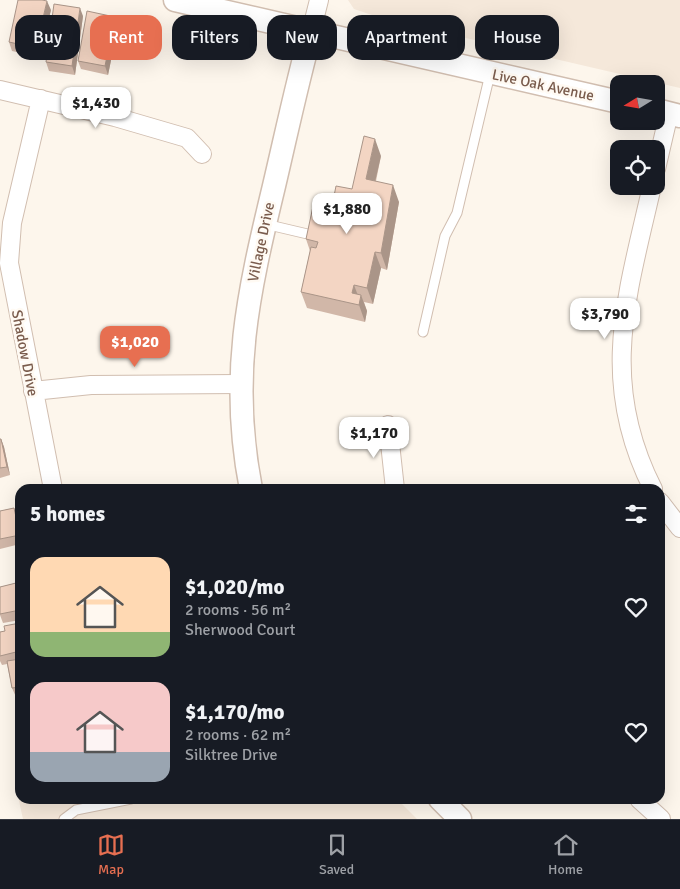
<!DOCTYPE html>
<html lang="en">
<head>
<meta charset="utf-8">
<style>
  :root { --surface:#171b24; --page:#20242c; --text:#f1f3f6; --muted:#9ea1a6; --line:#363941; --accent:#e76f51 }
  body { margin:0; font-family:Signika,sans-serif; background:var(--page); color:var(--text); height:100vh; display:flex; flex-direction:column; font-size:19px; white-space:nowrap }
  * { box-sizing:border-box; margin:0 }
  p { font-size:16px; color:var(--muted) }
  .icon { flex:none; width:28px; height:28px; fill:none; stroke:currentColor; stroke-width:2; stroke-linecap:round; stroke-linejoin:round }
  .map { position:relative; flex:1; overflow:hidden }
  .side { position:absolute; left:15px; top:484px; width:650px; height:320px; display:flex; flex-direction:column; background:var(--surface); border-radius:15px; box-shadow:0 5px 20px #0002 }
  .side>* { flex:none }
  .hud { position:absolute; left:15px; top:15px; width:650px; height:45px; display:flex; gap:10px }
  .needle { width:32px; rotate:259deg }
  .tools { position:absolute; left:610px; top:75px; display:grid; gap:10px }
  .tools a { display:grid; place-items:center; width:55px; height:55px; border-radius:10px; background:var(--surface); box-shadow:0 5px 20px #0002; font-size:25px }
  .price { position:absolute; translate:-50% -42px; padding:0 11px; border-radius:10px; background:#fff; color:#222; font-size:16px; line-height:32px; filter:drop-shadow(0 1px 2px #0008) }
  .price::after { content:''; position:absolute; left:50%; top:30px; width:15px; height:11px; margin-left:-8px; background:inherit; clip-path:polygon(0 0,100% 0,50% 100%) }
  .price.on { background:var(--accent); color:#fff }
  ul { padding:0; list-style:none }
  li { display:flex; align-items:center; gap:15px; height:125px; padding:0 15px }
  li span { display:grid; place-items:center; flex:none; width:140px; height:100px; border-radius:15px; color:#555 }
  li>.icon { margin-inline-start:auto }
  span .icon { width:60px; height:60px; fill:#fffc; stroke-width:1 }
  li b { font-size:21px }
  h2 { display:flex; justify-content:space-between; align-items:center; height:60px; padding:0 15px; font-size:21px }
  .tag { padding:0 18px; border-radius:15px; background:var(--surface); box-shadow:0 5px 20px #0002; font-size:18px; line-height:45px }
  .tag.on { background:var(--accent); color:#fff }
  .tabs { display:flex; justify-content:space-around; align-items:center; height:70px; border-top:1px solid var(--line); background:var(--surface); font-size:14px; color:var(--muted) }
  .tabs a { display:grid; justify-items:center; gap:2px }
  .tabs .on { color:var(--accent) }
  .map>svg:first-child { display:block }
  .residential { fill:#f5e8da }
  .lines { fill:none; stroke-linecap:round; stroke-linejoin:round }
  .service-casing { stroke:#d1beb0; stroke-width:11 }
  .minor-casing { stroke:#d1beb0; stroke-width:20 }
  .tertiary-casing { stroke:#d1beb0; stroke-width:25 }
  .service { stroke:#fff; stroke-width:9 }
  .minor { stroke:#fff; stroke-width:18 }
  .tertiary { stroke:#fff; stroke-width:22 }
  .wall { fill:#d1b7a8 }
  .shaded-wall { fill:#aa9588 }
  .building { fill:#f3d5c3; stroke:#aa9588 }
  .labels { text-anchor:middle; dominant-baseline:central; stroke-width:5; stroke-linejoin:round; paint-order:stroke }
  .street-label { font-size:15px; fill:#7a5c4d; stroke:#fffaf3 }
</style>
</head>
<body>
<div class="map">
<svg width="680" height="819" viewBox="0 0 680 819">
  <rect width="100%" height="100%" fill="#fdf6ec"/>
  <path class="residential" d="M 348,0 L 680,0 L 680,88 L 384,19 L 354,9 Z
    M 20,791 L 20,799 L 397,799 L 417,819 L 23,819 L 17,792 Z"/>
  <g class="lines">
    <g class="service-casing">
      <path id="service" d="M 265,224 L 316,236
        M 423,332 L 445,236 L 457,213 L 490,74
        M 64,819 L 76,810 L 131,799"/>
    </g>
    <g class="minor-casing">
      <path id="minor" d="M 311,32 L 319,0
        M 0,90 L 115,117 L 187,138 L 202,154
        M 41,99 L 12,223 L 9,263 L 53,489
        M 656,169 L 669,113
        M 652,186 C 627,296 598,381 653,489
        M 33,391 L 91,385 L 240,384
        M 388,425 L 395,489
        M 660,502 L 680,528
        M 639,799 L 661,819"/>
    </g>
    <g class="tertiary-casing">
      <path id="tertiary" d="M 175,0 L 619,102
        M 656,110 L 680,116
        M 251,489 C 229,377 248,294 274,186 C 286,135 297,83 311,32
        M 440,799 L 460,819"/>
    </g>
    <use href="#service" class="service"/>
    <use href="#minor" class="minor"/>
    <use href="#tertiary" class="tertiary"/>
  </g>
  <path class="wall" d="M 51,10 L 39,57 L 12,51 L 9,42 Z
    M 83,16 L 75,75 L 49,71 L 46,62 Z
    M 118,26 L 108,75 L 81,69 L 78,61 Z
    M 381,156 L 376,181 L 399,202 L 387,270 L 381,268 L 373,304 L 364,302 L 367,311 L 365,322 L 307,308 L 301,292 L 310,251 L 306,239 L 333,201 L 352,189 Z
    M 0,439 L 1,439 L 4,447 L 10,475 L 0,478 Z
    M 14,508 L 17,517 L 20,529 L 20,544 L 0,549 L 0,511 Z
    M 20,582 L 20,620 L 3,623 L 0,615 L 0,587 Z
    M 20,623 L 20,696 L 16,697 L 12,688 L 7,664 L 2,665 L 0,661 L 0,632 L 5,631 Z"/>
  <path class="shaded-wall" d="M 47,1 L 51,10 L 39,57 L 36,48 Z
    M 80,8 L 83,16 L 75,75 L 72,66 Z
    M 115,17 L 118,26 L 108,75 L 105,66 Z
    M 375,139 L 381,156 L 372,195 L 366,179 Z
    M 393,185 L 399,202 L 387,270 L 381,253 Z
    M 375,252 L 381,268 L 373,304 L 367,288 Z
    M 354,285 L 360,301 L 361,295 L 367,311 L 365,322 L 359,305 L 352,293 Z
    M 1,439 L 4,447 L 10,475 L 7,467 Z
    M 14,508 L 17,517 L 20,529 L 20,534 Z"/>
  <path class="building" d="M 18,0 L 42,0 L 47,1 L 36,48 L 9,42 Z
    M 54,4 L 80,8 L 72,66 L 46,62 Z
    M 87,11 L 115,17 L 105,66 L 78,61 Z
    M 364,136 L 375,139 L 366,179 L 393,185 L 381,253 L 375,252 L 367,288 L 354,285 L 352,293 L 361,295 L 359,305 L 301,292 L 311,247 L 316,248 L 318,242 L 306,239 L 315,197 L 333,201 L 336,186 L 352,189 Z
    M 0,439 L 1,439 L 7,467 L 0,468 Z
    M 14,508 L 20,535 L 0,539 L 0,511 Z
    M 20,582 L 20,610 L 0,614 L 0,587 Z
    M 20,623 L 20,651 L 0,656 L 0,632 L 5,631 L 4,626 Z
    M 20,659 L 20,687 L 12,688 L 7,661 Z"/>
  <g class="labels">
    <g class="street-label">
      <text transform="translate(543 85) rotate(12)">Live Oak Avenue</text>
      <text transform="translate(261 242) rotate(-78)">Village Drive</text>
      <text transform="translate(25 353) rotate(79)">Shadow Drive</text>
    </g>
  </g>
</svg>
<div class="tools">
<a><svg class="needle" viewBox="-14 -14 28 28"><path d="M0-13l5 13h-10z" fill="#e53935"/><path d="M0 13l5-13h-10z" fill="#9ea1a6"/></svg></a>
<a><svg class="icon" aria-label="locate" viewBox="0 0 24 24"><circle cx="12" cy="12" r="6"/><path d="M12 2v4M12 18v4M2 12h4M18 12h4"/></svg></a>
</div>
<b class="price" style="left:96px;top:129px">$1,430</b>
<b class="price" style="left:347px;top:235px">$1,880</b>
<b class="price" style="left:605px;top:340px">$3,790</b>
<b class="price on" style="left:135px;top:368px">$1,020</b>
<b class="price" style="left:374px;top:459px">$1,170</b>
<div class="hud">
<a class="tag">Buy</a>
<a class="tag on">Rent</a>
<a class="tag">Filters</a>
<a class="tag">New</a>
<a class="tag">Apartment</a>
<a class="tag">House</a>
</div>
<section class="side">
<h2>5 homes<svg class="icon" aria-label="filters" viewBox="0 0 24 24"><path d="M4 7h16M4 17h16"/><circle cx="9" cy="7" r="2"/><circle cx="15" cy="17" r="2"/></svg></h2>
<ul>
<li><span style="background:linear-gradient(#ffd9b3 75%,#8fb573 0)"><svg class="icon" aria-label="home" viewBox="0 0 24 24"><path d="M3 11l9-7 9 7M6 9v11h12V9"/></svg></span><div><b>$1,020/mo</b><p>2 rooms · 56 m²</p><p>Sherwood Court</p></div><svg class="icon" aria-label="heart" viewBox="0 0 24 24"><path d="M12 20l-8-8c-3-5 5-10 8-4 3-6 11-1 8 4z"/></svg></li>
<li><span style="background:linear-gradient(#f6c9c9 70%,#9aa5b1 0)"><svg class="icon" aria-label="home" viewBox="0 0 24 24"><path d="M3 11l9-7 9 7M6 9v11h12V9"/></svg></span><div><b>$1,170/mo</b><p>2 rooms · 62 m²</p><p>Silktree Drive</p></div><svg class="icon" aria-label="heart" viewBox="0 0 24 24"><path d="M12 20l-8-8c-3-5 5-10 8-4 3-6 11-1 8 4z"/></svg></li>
</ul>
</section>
</div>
<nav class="tabs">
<a class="on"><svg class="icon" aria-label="map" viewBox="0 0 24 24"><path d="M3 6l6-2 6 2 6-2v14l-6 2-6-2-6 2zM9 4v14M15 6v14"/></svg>Map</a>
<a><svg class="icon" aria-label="saved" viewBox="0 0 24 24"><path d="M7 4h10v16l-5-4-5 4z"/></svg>Saved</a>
<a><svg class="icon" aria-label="home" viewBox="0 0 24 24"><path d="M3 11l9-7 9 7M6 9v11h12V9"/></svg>Home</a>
</nav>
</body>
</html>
